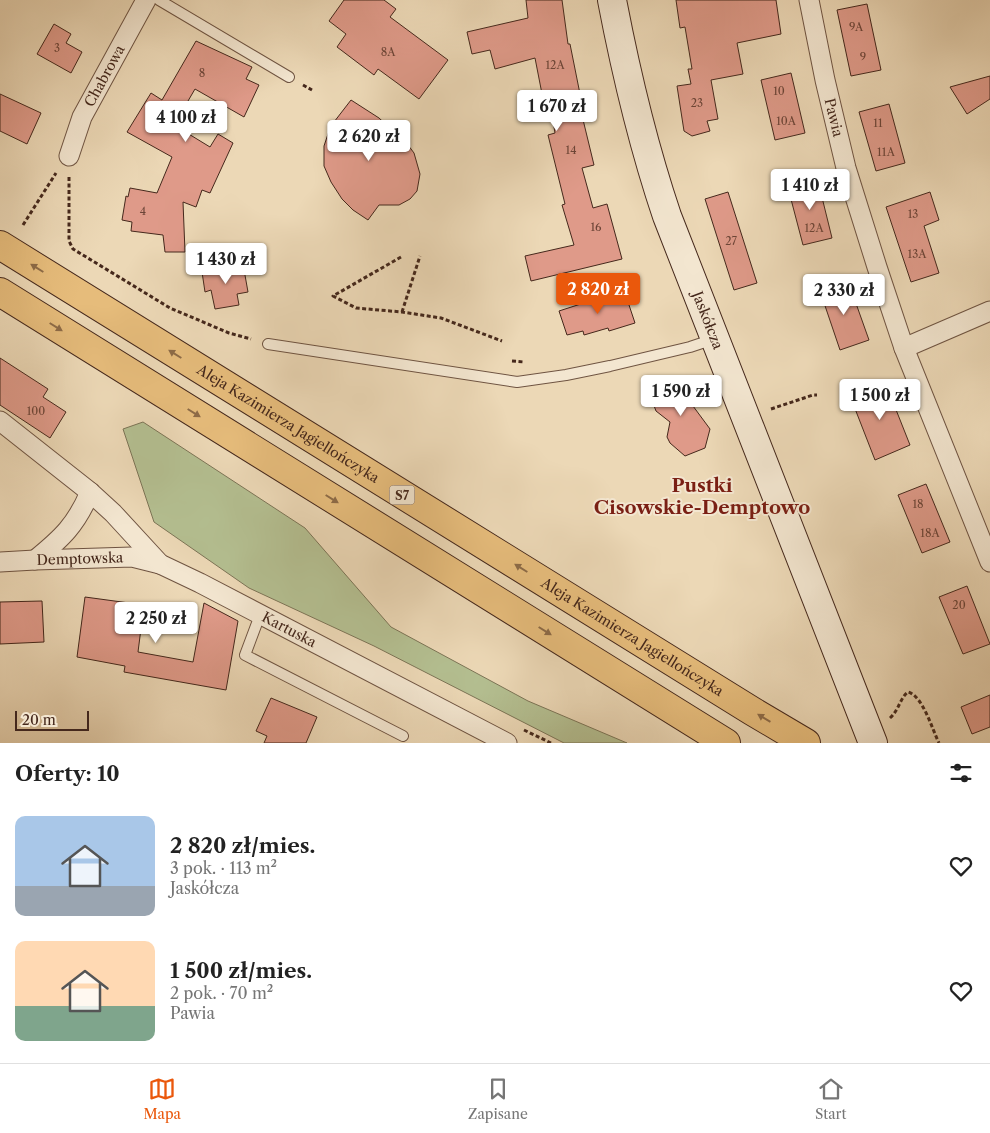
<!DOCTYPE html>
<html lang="pl">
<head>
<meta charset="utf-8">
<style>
  :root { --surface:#fff; --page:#f6f6f6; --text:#222; --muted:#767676; --line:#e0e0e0; --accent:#ea580c }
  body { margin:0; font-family:"Libre Caslon Text",serif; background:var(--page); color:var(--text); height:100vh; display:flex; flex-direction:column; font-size:19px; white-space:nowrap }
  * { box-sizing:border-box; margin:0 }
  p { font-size:16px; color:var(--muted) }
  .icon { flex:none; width:28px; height:28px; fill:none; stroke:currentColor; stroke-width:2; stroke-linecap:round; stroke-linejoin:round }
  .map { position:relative; height:743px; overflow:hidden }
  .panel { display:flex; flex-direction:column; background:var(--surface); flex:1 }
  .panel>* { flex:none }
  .scale { position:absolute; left:15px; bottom:12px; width:74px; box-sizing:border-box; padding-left:5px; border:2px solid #45281c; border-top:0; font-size:14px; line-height:18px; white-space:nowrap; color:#45281c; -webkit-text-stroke:4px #f3e6d0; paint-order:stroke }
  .price { position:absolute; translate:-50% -42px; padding:0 11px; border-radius:5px; background:#fff; color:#222; font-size:16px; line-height:32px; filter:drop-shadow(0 1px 2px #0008) }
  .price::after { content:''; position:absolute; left:50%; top:30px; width:15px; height:11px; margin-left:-8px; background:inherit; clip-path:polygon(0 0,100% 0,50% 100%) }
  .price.on { background:var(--accent); color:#fff }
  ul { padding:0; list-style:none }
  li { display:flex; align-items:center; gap:15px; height:125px; padding:0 15px }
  li span { display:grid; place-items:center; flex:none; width:140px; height:100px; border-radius:10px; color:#555 }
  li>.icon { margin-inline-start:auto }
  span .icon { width:60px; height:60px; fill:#fffc; stroke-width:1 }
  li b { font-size:21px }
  h2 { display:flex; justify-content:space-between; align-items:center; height:60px; padding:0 15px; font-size:21px }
  .dock { display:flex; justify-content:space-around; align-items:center; height:70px; border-top:1px solid var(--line); background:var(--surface); font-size:14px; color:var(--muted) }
  .dock a { display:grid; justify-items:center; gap:2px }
  .dock .on { color:var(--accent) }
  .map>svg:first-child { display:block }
  .green { fill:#b4bf91; stroke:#7c7456 }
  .building { fill:#df9a89; stroke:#45281c }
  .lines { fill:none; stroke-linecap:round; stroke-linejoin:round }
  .lane-casing { stroke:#6f5442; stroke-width:12 }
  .street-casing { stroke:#6f5442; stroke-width:21 }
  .secondary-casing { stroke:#45281c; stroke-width:30 }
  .highway-casing { stroke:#45281c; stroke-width:30 }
  .path { stroke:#45281c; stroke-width:3; stroke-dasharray:4 2.5; stroke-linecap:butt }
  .lane { stroke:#f3e6d0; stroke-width:10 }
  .street { stroke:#f3e6d0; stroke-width:19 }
  .secondary { stroke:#f3e6d0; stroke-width:28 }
  .highway { stroke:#e6bc7b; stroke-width:28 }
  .oneway { fill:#8d6b47 }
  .labels { text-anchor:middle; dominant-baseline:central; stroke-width:4; stroke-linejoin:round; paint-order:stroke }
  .number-label { font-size:11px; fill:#6c4437 }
  .shield { fill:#f3e6d0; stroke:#796152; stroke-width:1 }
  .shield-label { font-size:12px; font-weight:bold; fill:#45281c }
  .street-label { font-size:14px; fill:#45281c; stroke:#f3e6d0 }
  .district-label { font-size:19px; font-weight:bold; fill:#7a1f14; stroke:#f3e6d0 }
</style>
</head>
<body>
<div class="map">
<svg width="990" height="743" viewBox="0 0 990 743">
  <rect width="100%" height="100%" fill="#ecd8b6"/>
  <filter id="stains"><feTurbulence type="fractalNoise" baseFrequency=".004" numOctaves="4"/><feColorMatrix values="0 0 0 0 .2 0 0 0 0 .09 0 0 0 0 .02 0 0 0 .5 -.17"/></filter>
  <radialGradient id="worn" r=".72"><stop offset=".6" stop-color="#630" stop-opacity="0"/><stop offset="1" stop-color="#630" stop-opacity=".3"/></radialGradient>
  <path class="green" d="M 143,422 L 305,528 L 391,627 L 528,701 L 627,743 L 564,743 L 374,646 L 249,588 L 154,522 L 123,429 Z"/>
  <path class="building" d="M 344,0 L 384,0 L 396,9 L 390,17 L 448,60 L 419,99 L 378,69 L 374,75 L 337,47 L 346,34 L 329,21 Z
    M 526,0 L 562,0 L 568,44 L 570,44 L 581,99 L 578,99 L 594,165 L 582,168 L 593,208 L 607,204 L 622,259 L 531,281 L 525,256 L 574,245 L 562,205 L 565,204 L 548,135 L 555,133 L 549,98 L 543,99 L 535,58 L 495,69 L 490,50 L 472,54 L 467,32 L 528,18 Z
    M 676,0 L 776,0 L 781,34 L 737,43 L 743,74 L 711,80 L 718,119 L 707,121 L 710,131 L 692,136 L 684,131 L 677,86 L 691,84 L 688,69 L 692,69 L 685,27 L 680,28 Z
    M 867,4 L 881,70 L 851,76 L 837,10 Z
    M 54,24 L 71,34 L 66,43 L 82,52 L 71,73 L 37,54 Z
    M 196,41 L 252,67 L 246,79 L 259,85 L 244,117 L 195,89 L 174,125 L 210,147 L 218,134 L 233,143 L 210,193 L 202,190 L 196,207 L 183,202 L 185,252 L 165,252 L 163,235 L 131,231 L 132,222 L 122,220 L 126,196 L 128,197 L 130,188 L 157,193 L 172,157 L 127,132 L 151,93 L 162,100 Z
    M 791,73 L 805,133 L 775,140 L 761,80 Z
    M 990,76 L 990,99 L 967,114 L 950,87 Z
    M 0,94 L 41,113 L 27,144 L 0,131 Z
    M 351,100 L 379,118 L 408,145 L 414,153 L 420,174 L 417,191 L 410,199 L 399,205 L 379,205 L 368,220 L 353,210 L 342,199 L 331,182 L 324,166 L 324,146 L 329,131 L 334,122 Z
    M 889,104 L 905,163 L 876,171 L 859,112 Z
    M 817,177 L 832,238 L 803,245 L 787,184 Z
    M 728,192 L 757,283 L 734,290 L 705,199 Z
    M 930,192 L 939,220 L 924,226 L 939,273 L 911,282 L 886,207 Z
    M 243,264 L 248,292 L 237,294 L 239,305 L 215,309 L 211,290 L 205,292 L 202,272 Z
    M 848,281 L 869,340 L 840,350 L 820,291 Z
    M 624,290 L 635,323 L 609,331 L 608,328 L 584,335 L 583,331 L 567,335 L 559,311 Z
    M 0,358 L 48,389 L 43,397 L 66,412 L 50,438 L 0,405 Z
    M 677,378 L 692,389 L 695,396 L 693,406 L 710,429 L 705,448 L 685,456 L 670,443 L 667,437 L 670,422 L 656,411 L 653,403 L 656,385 Z
    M 885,382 L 910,445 L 875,460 L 852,401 L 858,399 L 856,394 Z
    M 926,484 L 950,542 L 922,553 L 898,495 Z
    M 967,586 L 990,644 L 963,654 L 939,597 Z
    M 85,597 L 144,605 L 138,652 L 193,662 L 204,603 L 238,621 L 226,690 L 124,672 L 125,666 L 77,657 Z
    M 42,601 L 44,642 L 0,644 L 0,602 Z
    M 990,695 L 990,727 L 972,734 L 961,707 Z
    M 271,698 L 317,717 L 306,743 L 264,743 L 267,736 L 256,731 Z"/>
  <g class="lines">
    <g class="lane-casing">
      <path id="lane" d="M 159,0 L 289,77
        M 268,344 L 517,382 L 566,375 L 610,366 L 690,347 L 714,339
        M 260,615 L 245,655 L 403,736"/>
    </g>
    <g class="street-casing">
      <g id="street">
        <path id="s1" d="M 809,0 L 825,80 L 846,168 L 877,267 L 904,348 L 990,562"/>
        <path id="s2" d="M 69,156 L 82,117 L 146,0"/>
        <path d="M 904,348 L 990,311"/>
        <path id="s3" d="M 0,421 L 90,492 L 113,513 L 160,564 L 200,583 L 507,743"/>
        <path d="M 35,560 C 62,538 76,525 90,492"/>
        <path id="s4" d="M 0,562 L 35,560 L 132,557 L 160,564"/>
      </g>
    </g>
    <g class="secondary-casing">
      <g id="secondary">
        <path id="s5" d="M 612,0 C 626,73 643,145 667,216 L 873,743"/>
      </g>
    </g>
    <g class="highway-casing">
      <g id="highway">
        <path id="s6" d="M 0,245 L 752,711 L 806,743"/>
        <path d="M 0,292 L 726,743"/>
      </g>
    </g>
    <path class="path" d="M 303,85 L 312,90
      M 69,177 L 69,241 L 73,249 L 170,308 L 229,333 L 251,339
      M 23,225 L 56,173
      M 401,257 L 333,296 L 356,308 L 402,312 L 441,318 L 502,341
      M 402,312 L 420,256
      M 512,361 L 524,362
      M 771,409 L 813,395 L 817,395
      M 890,718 C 899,710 900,698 908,692 C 923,696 932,729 939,743
      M 524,730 L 551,743"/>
    <use href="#lane" class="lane"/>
    <use href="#street" class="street"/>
    <use href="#secondary" class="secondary"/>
    <use href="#highway" class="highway"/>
  </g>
  <defs><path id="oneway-solid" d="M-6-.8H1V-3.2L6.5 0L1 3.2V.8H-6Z" transform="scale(1.25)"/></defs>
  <g class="oneway">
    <use href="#oneway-solid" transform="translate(37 268) rotate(-148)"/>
    <use href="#oneway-solid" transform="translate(56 327) rotate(32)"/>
    <use href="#oneway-solid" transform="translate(175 354) rotate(-148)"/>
    <use href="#oneway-solid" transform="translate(194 413) rotate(32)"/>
    <use href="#oneway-solid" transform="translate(332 499) rotate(32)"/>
    <use href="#oneway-solid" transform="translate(521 568) rotate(-148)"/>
    <use href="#oneway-solid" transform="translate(545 631) rotate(32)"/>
    <use href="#oneway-solid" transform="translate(764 718) rotate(-149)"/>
  </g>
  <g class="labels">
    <g class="number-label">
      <text x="856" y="27">9A</text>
      <text x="57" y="48">3</text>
      <text x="388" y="52">8A</text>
      <text x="863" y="57">9</text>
      <text x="555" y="65">12A</text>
      <text x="202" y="73">8</text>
      <text x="779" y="91">10</text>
      <text x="697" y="103">23</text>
      <text x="786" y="121">10A</text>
      <text x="878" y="123">11</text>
      <text x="571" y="150">14</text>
      <text x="886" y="152">11A</text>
      <text x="143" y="211">4</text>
      <text x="913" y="214">13</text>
      <text x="596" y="227">16</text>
      <text x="814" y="228">12A</text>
      <text x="731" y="241">27</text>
      <text x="917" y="254">13A</text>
      <text x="36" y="411">100</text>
      <text x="918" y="504">18</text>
      <text x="930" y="533">18A</text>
      <text x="959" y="605">20</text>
    </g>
    <rect class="shield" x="389.5" y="485.5" width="25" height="19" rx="4"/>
    <g class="shield-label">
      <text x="402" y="495">S7</text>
    </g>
    <g class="street-label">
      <text stroke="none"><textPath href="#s2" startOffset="88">Chabrowa</textPath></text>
      <text stroke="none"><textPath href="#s1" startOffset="120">Pawia</textPath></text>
      <text stroke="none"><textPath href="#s5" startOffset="335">Jaskółcza</textPath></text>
      <text stroke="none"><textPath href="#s6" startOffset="339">Aleja Kazimierza Jagiellończyka</textPath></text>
      <text stroke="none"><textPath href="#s4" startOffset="80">Demptowska</textPath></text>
      <text stroke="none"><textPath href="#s3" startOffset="360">Kartuska</textPath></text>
      <text stroke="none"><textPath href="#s6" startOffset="744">Aleja Kazimierza Jagiellończyka</textPath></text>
    </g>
    <g class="district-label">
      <text x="702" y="485">Pustki<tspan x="702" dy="22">Cisowskie-Demptowo</tspan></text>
    </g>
  </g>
  <rect width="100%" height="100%" filter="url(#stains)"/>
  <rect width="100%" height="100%" fill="url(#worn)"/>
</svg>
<div class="scale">20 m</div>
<b class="price" style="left:557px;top:132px">1 670 zł</b>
<b class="price" style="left:186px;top:143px">4 100 zł</b>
<b class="price" style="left:369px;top:162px">2 620 zł</b>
<b class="price" style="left:810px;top:211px">1 410 zł</b>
<b class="price" style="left:226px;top:285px">1 430 zł</b>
<b class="price on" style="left:598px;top:315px">2 820 zł</b>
<b class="price" style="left:844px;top:316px">2 330 zł</b>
<b class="price" style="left:681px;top:417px">1 590 zł</b>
<b class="price" style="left:880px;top:421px">1 500 zł</b>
<b class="price" style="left:156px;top:644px">2 250 zł</b>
</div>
<section class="panel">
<h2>Oferty: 10<svg class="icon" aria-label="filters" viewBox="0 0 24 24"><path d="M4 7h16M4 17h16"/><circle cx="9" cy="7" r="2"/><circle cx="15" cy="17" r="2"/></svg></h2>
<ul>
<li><span style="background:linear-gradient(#a9c7e8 70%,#9aa5b1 0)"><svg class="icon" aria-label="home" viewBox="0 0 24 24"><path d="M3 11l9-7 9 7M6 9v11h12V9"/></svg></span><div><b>2 820 zł/mies.</b><p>3 pok. · 113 m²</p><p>Jaskółcza</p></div><svg class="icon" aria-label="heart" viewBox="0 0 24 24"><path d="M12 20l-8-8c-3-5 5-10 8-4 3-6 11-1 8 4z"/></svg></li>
<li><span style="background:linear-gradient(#ffd9b3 65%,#7fa58c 0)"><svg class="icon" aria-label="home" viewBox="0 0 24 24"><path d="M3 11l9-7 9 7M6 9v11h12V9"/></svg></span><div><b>1 500 zł/mies.</b><p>2 pok. · 70 m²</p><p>Pawia</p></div><svg class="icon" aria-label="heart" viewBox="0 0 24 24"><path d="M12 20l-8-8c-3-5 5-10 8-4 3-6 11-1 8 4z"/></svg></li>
</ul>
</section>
<nav class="dock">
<a class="on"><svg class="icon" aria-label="map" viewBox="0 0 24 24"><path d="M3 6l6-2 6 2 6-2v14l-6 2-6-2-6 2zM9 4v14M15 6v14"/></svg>Mapa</a>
<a><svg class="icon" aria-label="saved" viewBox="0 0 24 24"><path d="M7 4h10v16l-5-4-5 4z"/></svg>Zapisane</a>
<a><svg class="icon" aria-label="home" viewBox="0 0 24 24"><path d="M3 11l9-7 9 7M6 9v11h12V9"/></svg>Start</a>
</nav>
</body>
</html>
